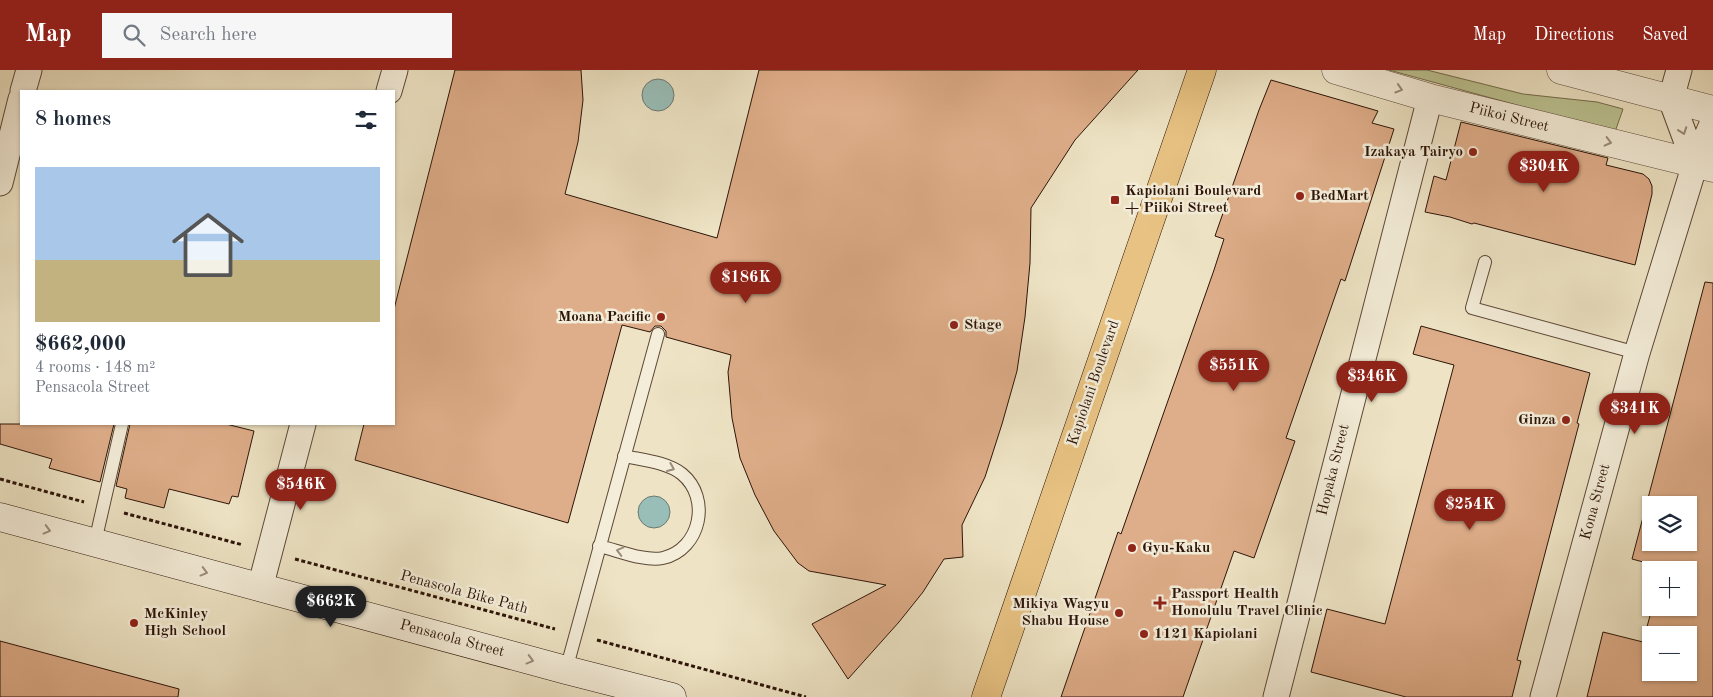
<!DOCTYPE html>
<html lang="en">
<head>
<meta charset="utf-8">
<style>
  :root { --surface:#fff; --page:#f6f6f7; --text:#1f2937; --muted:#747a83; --line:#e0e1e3; --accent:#8f2418 }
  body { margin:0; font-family:"Old Standard TT",serif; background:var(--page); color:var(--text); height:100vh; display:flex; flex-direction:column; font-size:19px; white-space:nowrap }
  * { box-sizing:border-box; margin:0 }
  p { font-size:16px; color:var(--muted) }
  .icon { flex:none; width:28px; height:28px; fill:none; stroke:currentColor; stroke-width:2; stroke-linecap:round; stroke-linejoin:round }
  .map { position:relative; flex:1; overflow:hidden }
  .details { position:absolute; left:20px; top:20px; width:375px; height:335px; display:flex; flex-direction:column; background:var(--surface); border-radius:0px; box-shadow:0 1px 4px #0004 }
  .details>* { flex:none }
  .controls { position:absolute; left:1642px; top:426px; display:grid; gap:10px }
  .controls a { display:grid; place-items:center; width:55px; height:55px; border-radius:0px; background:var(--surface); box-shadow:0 1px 4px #0004; font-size:25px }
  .price { position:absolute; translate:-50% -42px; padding:0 11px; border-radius:18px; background:var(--accent); color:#fff; font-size:16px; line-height:32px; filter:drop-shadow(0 1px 2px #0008) }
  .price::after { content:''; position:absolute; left:50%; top:30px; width:15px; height:11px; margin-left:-8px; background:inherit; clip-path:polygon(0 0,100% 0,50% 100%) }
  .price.current { background:#222; color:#fff }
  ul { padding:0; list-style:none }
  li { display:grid; align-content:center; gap:10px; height:265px; padding:0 15px }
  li+li { border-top:1px solid var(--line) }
  li span { display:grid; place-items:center; height:155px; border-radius:0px; color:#555 }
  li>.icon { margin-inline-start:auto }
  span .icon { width:90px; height:90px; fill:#fffc; stroke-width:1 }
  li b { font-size:21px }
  h2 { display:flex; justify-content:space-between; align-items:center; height:60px; padding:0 15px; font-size:21px }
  header { display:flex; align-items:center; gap:30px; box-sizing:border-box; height:70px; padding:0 25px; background:var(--accent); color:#fff }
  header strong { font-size:24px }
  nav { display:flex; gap:28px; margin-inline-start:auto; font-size:18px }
  .search { width:350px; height:45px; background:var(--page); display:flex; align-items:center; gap:12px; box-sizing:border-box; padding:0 18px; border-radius:0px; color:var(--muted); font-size:19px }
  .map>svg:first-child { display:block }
  .green { fill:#bcc392; stroke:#746c4d }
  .water { fill:#99beb8; stroke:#6d7a72 }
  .building { fill:#dead89; stroke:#2c1408; fill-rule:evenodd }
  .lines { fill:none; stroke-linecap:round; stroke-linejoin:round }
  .service-casing { stroke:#5c4837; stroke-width:14 }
  .minor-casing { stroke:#5c4837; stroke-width:27 }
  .tertiary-casing { stroke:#5c4837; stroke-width:29 }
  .secondary-casing { stroke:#2c1408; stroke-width:29 }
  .primary-casing { stroke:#2c1408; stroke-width:29 }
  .path { stroke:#2c1408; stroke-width:3; stroke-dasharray:4 2.5; stroke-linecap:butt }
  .service { stroke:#f4edd9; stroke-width:12 }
  .minor { stroke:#f4edd9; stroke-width:25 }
  .tertiary { stroke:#f4edd9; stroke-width:28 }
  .secondary { stroke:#f4edd9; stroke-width:28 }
  .primary { stroke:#e7c282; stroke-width:28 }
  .oneway { stroke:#9a8b7b }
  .poi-dot { fill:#8f2418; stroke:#f4edd9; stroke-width:2 }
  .labels { text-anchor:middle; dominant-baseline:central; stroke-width:5; stroke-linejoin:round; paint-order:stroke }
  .street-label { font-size:15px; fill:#2c1408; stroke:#f4edd9 }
  .poi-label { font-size:15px; font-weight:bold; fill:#2c1408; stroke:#f4edd9; text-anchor:start }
</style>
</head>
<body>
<header>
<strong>Map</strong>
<div class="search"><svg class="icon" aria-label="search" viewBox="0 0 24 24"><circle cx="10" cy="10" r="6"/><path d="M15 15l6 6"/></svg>Search here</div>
<nav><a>Map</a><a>Directions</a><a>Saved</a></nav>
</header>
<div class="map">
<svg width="1713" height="627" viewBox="0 0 1713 627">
  <rect width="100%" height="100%" fill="#eee4c5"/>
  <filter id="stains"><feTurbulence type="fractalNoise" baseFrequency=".004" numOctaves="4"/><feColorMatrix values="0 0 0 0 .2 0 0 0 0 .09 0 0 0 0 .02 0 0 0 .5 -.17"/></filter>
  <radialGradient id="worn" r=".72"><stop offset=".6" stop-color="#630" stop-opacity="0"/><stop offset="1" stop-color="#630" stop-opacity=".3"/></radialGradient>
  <path class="green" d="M 1389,0 L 1427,0 L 1523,24 L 1597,32 L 1623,39 L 1615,62 Z"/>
  <path class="water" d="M642 25a16 16 0 1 1 32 0a16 16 0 1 1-32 0Z
    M638 442a16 16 0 1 1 32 0a16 16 0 1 1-32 0Z"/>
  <path class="building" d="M 455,0 L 581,0 L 583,30 L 578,72 L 565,124 L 717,168 L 759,0 L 1138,0 L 1075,70 L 1031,138 L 1030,193 L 1025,247 L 1017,301 L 1002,354 L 985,407 L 962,455 L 963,487 L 944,489 L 923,522 L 899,552 L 848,609 L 812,554 L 886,515 L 809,501 L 798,493 L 774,461 L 755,425 L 740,388 L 732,348 L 728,302 L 731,285 L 666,267 L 666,261 L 661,256 L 655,256 L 650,262 L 622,255 L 568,453 L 355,390 L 364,354 L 394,354 L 394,239 Z
    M 1271,10 L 1378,41 L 1372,53 L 1394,59 L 1345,211 L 1341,209 L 1286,368 L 1295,371 L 1254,488 L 1234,481 L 1183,627 L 1061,627 L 1118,462 L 1121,464 L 1214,200 L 1224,169 L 1215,166 L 1259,40 Z
    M 1461,52 L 1608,88 L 1606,95 L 1643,104 L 1649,109 L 1652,116 L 1652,124 L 1635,195 L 1474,153 L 1472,154 L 1450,147 L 1425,142 L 1434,106 L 1446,110 Z
    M 1705,212 L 1713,213 L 1713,627 L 1587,627 L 1603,562 L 1643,572 L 1652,538 L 1689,538 L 1689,500 L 1661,500 L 1662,497 L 1632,489 ZM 1651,435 L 1689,435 L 1689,472 L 1651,472 ZM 1651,565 L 1689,565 L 1689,602 L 1651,602 Z
    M 1421,256 L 1590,303 L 1577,353 L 1579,354 L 1517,590 L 1521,591 L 1512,627 L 1406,627 L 1311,602 L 1327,539 L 1385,554 L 1454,295 L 1413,284 Z
    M 0,354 L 114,354 L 100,412 L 49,398 L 52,389 L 0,374 Z
    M 130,354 L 226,354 L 254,361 L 238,427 L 232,426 L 229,434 L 169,419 L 164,438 L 125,428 L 127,419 L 116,416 Z
    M 0,571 L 179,619 L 178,627 L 0,627 Z"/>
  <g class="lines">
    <g class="service-casing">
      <path id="service" d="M 1485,192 L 1472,238 L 1637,283
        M 95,472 L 122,354
        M 599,476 C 617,480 645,492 663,488 C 701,479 711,428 682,404 C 667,392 642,390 624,386
        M 566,600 L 658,264"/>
    </g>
    <g class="minor-casing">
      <path id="minor" d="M 1679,0 L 1671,29 L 1695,94
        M 23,21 L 29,0
        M 389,21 L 395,0
        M 0,113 L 21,29
        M 260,518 L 303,354
        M 1276,627 L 1430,28
        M 1543,627 L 1637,283 L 1695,94 L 1713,52"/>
    </g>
    <g class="tertiary-casing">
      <path id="tertiary" d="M 1336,0 L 1430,28 L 1713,98
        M 1561,0 L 1713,40"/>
    </g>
    <g class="secondary-casing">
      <path id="secondary" d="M 0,447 L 566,600 L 672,627"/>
    </g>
    <g class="primary-casing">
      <path id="primary" d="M 986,627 L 1202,0"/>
    </g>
    <path class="path" d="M 0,409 L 84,432
      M 124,443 L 243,475
      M 295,489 L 555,559
      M 597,570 L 806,627"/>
    <use href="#service" class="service"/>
    <use href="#minor" class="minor"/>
    <use href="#tertiary" class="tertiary"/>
    <use href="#secondary" class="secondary"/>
    <use href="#primary" class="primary"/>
  </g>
  <defs><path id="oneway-chevron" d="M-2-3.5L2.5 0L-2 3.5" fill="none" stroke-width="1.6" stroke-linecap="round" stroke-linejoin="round" transform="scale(1.25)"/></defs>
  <g class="oneway">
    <use href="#oneway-chevron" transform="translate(1399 19) rotate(17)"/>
    <use href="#oneway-chevron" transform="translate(1683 61) rotate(70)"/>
    <use href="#oneway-chevron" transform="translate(1608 72) rotate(14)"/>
    <use href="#oneway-chevron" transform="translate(671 398) rotate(23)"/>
    <use href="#oneway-chevron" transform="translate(47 460) rotate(15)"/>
    <use href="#oneway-chevron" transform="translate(620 481) rotate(-165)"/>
    <use href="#oneway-chevron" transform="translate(204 502) rotate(15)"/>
    <use href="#oneway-chevron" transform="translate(530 590) rotate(15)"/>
  </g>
  <g class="poi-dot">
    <circle cx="1473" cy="82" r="5"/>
    <circle cx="1300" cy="126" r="5"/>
    <rect x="1110" y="125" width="10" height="10" rx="2.5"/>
    <circle cx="661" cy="247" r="5"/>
    <circle cx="954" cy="255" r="5"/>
    <circle cx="1566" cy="350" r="5"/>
    <circle cx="1132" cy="478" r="5"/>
    <path d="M1157.5 525.5h5v5h5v5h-5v5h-5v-5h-5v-5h5z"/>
    <circle cx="1119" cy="543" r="5"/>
    <circle cx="134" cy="553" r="5"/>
    <circle cx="1144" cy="564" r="5"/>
  </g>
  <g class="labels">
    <g class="street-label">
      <text transform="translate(1509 48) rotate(14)">Piikoi Street</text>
      <text transform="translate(1094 313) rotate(-71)">Kapiolani Boulevard</text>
      <text transform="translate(1334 400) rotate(-76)">Hopaka Street</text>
      <text transform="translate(1596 432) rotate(-75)">Kona Street</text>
      <text transform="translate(464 523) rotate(15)">Penascola Bike Path</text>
      <text transform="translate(452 569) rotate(15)">Pensacola Street</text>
    </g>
    <g class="poi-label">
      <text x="1463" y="82" text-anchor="end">Izakaya Tairyo</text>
      <text x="1125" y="121">Kapiolani Boulevard<tspan x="1125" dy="17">+ Piikoi Street</tspan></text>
      <text x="1310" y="126">BedMart</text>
      <text x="651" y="247" text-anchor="end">Moana Pacific</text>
      <text x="964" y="255">Stage</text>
      <text x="1556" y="350" text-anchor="end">Ginza</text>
      <text x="1142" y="478">Gyu-Kaku</text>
      <text x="1171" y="524">Passport Health<tspan x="1171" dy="17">Honolulu Travel Clinic</tspan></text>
      <text x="1109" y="534" text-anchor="end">Mikiya Wagyu<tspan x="1109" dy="17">Shabu House</tspan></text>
      <text x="144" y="544">McKinley<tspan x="144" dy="17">High School</tspan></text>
      <text x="1154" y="564">1121 Kapiolani</text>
    </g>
  </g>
  <rect width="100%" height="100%" filter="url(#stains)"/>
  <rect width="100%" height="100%" fill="url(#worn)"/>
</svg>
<div class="controls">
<a><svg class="icon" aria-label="layers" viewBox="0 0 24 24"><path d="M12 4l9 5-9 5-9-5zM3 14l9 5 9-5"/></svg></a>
<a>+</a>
<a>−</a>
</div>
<b class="price" style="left:1544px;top:123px">$304K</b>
<b class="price" style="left:746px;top:234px">$186K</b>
<b class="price" style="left:1234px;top:322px">$551K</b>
<b class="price" style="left:1372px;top:333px">$346K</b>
<b class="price" style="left:1635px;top:365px">$341K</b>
<b class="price" style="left:301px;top:441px">$546K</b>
<b class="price" style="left:1470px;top:461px">$254K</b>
<b class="price current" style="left:331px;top:558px">$662K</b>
<section class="details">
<h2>8 homes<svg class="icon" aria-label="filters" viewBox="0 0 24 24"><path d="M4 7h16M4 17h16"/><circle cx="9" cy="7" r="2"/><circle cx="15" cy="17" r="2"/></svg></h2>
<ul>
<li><span style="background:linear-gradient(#a9c7e8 60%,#c2b280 0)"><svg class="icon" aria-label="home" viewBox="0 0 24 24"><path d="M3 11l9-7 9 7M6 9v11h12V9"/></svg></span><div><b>$662,000</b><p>4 rooms · 148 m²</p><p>Pensacola Street</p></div></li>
</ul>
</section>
</div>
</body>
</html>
